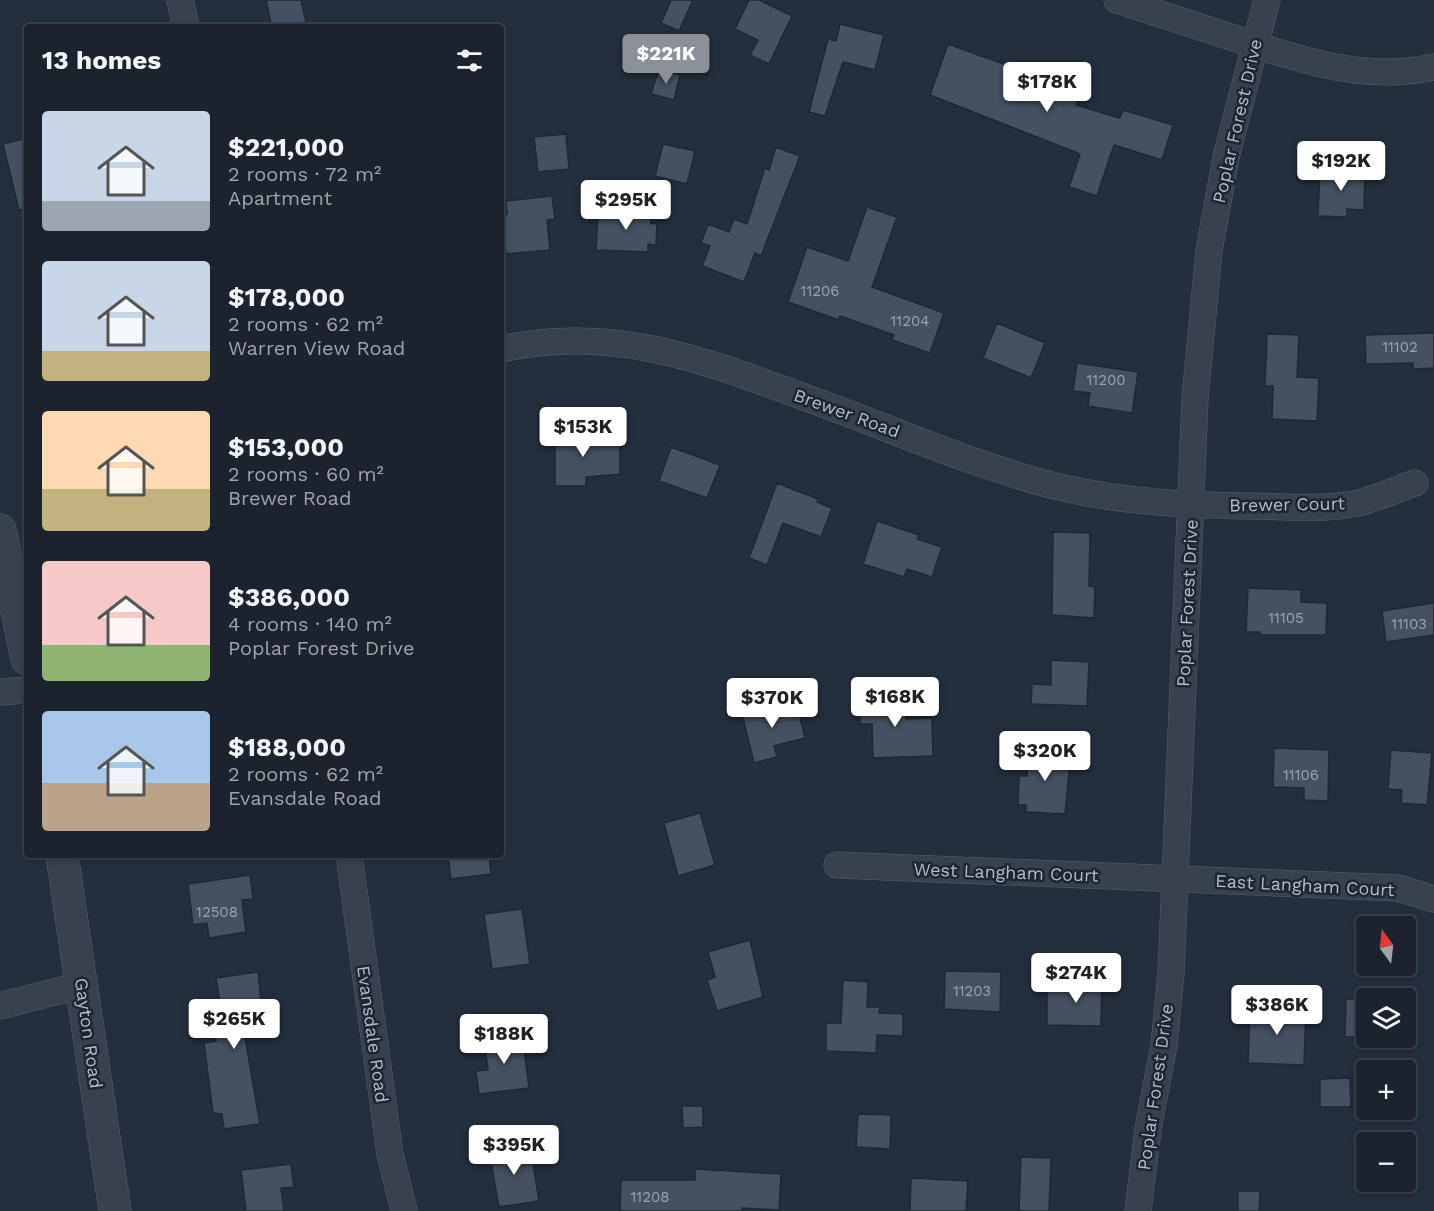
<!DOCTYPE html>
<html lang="en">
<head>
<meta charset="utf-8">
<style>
  :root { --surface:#1b232e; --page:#282f3a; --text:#f1f3f6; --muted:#a0a4aa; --line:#39404a; --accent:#8c9099 }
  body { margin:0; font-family:"Work Sans",sans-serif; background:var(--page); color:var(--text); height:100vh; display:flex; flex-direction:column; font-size:22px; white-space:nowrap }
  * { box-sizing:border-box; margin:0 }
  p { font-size:20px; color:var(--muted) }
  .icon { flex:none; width:33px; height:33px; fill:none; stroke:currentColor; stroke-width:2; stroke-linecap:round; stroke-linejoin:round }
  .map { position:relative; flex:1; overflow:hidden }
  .panel { position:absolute; left:24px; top:24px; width:480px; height:834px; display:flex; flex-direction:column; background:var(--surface); border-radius:6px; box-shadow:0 3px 9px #0003,0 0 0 2px var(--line) }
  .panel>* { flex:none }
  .needle { width:39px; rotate:345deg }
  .controls { position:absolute; left:1356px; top:916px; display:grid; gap:12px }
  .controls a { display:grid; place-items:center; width:60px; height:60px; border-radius:6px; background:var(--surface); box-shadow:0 3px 9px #0003,0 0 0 2px var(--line); font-size:30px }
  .price { position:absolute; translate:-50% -51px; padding:0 14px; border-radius:6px; background:#fff; color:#222; font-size:20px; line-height:39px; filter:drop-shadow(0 2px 3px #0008) }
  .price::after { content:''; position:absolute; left:50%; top:36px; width:18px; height:14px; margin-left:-9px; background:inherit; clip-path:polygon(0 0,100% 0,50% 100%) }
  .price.selected { background:var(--accent); color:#fff }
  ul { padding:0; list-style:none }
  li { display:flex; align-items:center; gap:18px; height:150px; padding:0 18px }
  li span { display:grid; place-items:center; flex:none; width:168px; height:120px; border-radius:6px; color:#555 }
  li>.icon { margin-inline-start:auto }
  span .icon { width:72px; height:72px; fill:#fffc; stroke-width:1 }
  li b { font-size:26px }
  h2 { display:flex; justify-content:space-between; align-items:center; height:72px; padding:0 18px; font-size:26px }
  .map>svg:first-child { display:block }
  .building { fill:#455162; stroke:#1f2835; stroke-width:1.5 }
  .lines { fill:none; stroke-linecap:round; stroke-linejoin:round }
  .minor-casing { stroke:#565f6c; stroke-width:27 }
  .tertiary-casing { stroke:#565f6c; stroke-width:33 }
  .minor { stroke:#38414e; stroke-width:26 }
  .tertiary { stroke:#38414e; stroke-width:32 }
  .labels { text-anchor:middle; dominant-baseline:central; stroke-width:5; stroke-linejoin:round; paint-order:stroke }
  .number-label { font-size:15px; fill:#98a1af }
  .street-label { font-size:18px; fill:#b4bcc9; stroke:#1d2633 }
</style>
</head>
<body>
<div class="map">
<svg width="1434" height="1211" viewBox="0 0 1434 1211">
  <rect width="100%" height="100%" fill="#242f3e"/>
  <path class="building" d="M 266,0 L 301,0 L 307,27 L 272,27 Z
    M 671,0 L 693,0 L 679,31 L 661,23 Z
    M 749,0 L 759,0 L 792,16 L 769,64 L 750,55 L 758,40 L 735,29 Z
    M 840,24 L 884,35 L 875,70 L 843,62 L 825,116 L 809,112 L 828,39 L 836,41 Z
    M 948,44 L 1081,92 L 1076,105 L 1120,118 L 1123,110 L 1173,125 L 1162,160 L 1114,145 L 1097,196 L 1069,187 L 1080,154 L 930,95 Z
    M 659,69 L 680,75 L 674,100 L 651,94 Z
    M 566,134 L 569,169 L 538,172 L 534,137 Z
    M 27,138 L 27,209 L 19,210 L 3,144 Z
    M 663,144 L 695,151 L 687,184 L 655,176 Z
    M 776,147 L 800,156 L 761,256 L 755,253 L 744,282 L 702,266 L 710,246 L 701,243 L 708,224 L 729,232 L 734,219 L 747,224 L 765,168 L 769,170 Z
    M 1320,170 L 1365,171 L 1364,210 L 1347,209 L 1347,217 L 1318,216 Z
    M 552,196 L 555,219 L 547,220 L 550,250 L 506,254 L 502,215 L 507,214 L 506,201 Z
    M 867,207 L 897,217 L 872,287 L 944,313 L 930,353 L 892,340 L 894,335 L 840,316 L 839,320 L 788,302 L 807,247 L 848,261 Z
    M 613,208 L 651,210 L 651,223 L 657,224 L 656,245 L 648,244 L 648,252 L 596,250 L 598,212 L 613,213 Z
    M 997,323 L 1045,343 L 1031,378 L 983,358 Z
    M 1434,333 L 1434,368 L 1413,369 L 1413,363 L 1366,364 L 1365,335 Z
    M 1267,334 L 1299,335 L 1297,377 L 1319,378 L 1317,421 L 1272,419 L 1273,386 L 1265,386 Z
    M 1077,363 L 1138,372 L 1132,413 L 1088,406 L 1090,393 L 1073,391 Z
    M 555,431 L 599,431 L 598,444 L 620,444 L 620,474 L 586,477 L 586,486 L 555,486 Z
    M 671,447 L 720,465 L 707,498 L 659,481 Z
    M 777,483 L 818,499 L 817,502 L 832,508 L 821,537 L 783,523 L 767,565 L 749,558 Z
    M 877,521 L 919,535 L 917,539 L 942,547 L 932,577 L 907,569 L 904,577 L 863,564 Z
    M 1053,532 L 1090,533 L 1089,586 L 1095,587 L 1094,618 L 1052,615 Z
    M 1248,588 L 1301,590 L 1301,602 L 1327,603 L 1326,635 L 1260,635 L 1260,632 L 1246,632 Z
    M 1434,603 L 1434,635 L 1386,642 L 1382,611 Z
    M 1051,660 L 1089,662 L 1087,706 L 1031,704 L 1032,684 L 1051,685 Z
    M 899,694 L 899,703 L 906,702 L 906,719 L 932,718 L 933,756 L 873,758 L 872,724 L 860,724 L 859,695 Z
    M 796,701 L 805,738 L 774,746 L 777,757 L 754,763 L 742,714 Z
    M 1274,748 L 1329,750 L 1328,801 L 1304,800 L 1304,788 L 1273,787 Z
    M 1028,749 L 1071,751 L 1065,814 L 1026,812 L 1026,805 L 1018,805 L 1019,776 L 1027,776 Z
    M 1391,750 L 1432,753 L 1427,805 L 1401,803 L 1402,790 L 1388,789 Z
    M 700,813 L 715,865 L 678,876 L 664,823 Z
    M 448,855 L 489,855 L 491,874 L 451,879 Z
    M 250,875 L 253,899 L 242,900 L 246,932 L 209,938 L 207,923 L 193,925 L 188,884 Z
    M 522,909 L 530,964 L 492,969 L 484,914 Z
    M 750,940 L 763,997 L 717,1011 L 707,980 L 715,977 L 708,952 Z
    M 945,971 L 1001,972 L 1000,1012 L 944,1009 Z
    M 258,972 L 264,1029 L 244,1032 L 260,1124 L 224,1129 L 222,1114 L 213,1113 L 204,1043 L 216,1041 L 210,1005 L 220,1003 L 216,978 Z
    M 1079,976 L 1102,976 L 1101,1026 L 1047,1025 L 1047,987 L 1079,988 Z
    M 843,980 L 868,982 L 867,1007 L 880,1007 L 879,1013 L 903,1014 L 903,1036 L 877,1035 L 876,1053 L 826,1051 L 826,1023 L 841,1023 Z
    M 1379,987 L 1402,988 L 1401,999 L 1379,999 Z
    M 1346,999 L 1366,999 L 1366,1037 L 1345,1037 Z
    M 1250,1007 L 1306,1009 L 1304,1065 L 1248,1063 Z
    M 522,1033 L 529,1088 L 479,1094 L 476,1071 L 488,1070 L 484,1038 Z
    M 1350,1078 L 1351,1107 L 1320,1107 L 1320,1079 Z
    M 682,1106 L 703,1106 L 703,1127 L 683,1128 Z
    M 858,1114 L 891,1115 L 890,1149 L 856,1147 Z
    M 530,1144 L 539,1201 L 499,1207 L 489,1151 Z
    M 1021,1157 L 1051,1158 L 1049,1211 L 1019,1211 Z
    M 291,1164 L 294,1187 L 281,1188 L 284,1211 L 246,1211 L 241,1170 Z
    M 695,1169 L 781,1174 L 779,1210 L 742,1208 L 742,1211 L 620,1211 L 621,1180 L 695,1180 Z
    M 911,1178 L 968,1181 L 966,1211 L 910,1211 Z
    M 1238,1191 L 1260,1191 L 1259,1211 L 1238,1211 Z"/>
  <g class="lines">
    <g class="minor-casing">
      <path id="minor" d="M 180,0 L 186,27
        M 1117,0 C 1158,13 1199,27 1240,40 C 1304,61 1366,82 1434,67
        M 501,349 C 619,323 714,364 823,404 C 902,433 982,469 1064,488 C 1124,502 1186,505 1248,506 C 1285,506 1326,511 1362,502 C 1380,497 1398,489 1415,483
        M 0,692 L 27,690
        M 349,855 L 390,1154 L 404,1211
        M 837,865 L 1398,888 L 1434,899
        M 0,1006 L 82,985
        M 1138,1211 L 1148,1129 L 1164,1045 L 1171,973 L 1195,398 L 1209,251 L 1226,157 L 1267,0"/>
    </g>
    <g class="tertiary-casing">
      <path id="tertiary" d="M 0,530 L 27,659
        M 62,855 L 115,1211"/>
    </g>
    <use href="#minor" class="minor"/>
    <use href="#tertiary" class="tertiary"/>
  </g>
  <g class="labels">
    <g class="number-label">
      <text x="820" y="291">11206</text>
      <text x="910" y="321">11204</text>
      <text x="1400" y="347">11102</text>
      <text x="1106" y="380">11200</text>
      <text x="1286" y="618">11105</text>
      <text x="1409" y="624">11103</text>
      <text x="1301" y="775">11106</text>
      <text x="217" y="912">12508</text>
      <text x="972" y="991">11203</text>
      <text x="650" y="1197">11208</text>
    </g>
    <g class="street-label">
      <text transform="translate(1237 121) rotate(-77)">Poplar Forest Drive</text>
      <text transform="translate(847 413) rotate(20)">Brewer Road</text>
      <text transform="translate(1287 504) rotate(-1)">Brewer Court</text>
      <text transform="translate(1187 603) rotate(-87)">Poplar Forest Drive</text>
      <text transform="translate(1006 872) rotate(2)">West Langham Court</text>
      <text transform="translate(1305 885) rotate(3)">East Langham Court</text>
      <text transform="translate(89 1033) rotate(82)">Gayton Road</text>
      <text transform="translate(373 1034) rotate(82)">Evansdale Road</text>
      <text transform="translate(1155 1087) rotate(-82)">Poplar Forest Drive</text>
    </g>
  </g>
</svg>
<div class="controls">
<a><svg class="needle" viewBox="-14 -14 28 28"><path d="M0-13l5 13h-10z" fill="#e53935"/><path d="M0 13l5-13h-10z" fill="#a0a4aa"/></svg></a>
<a><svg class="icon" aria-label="layers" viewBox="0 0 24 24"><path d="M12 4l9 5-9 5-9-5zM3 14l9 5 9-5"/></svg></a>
<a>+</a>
<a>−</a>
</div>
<b class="price selected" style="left:666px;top:85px">$221K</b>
<b class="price" style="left:1047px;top:113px">$178K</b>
<b class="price" style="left:1341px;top:192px">$192K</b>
<b class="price" style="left:626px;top:231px">$295K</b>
<b class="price" style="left:583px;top:458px">$153K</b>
<b class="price" style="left:895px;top:728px">$168K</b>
<b class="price" style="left:772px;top:729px">$370K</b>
<b class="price" style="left:1045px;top:782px">$320K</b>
<b class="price" style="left:1076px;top:1004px">$274K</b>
<b class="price" style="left:1277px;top:1036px">$386K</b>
<b class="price" style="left:234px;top:1050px">$265K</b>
<b class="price" style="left:504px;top:1065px">$188K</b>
<b class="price" style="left:514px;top:1176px">$395K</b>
<section class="panel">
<h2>13 homes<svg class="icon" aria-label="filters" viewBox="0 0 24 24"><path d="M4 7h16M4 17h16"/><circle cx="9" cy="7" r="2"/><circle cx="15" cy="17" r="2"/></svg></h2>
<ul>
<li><span style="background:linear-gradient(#c9d6e8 75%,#9aa5b1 0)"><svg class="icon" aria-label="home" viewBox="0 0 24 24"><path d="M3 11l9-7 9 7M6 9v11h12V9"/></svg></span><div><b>$221,000</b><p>2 rooms · 72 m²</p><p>Apartment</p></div></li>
<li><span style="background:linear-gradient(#c9d6e8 75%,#c2b280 0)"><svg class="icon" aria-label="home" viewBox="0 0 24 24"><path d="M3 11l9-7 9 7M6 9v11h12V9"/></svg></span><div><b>$178,000</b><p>2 rooms · 62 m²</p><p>Warren View Road</p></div></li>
<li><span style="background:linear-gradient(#ffd9b3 65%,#c2b280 0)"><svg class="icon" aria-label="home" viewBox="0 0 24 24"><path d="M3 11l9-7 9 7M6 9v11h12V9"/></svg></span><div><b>$153,000</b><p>2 rooms · 60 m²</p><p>Brewer Road</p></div></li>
<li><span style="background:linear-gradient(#f6c9c9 70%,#8fb573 0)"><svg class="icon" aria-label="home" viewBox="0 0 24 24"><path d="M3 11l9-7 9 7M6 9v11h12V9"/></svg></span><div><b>$386,000</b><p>4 rooms · 140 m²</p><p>Poplar Forest Drive</p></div></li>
<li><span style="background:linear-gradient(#a9c7e8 60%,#b9a48a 0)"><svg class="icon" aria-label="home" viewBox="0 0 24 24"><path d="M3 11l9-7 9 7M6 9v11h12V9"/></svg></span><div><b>$188,000</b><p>2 rooms · 62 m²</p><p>Evansdale Road</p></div></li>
</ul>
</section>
</div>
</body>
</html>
